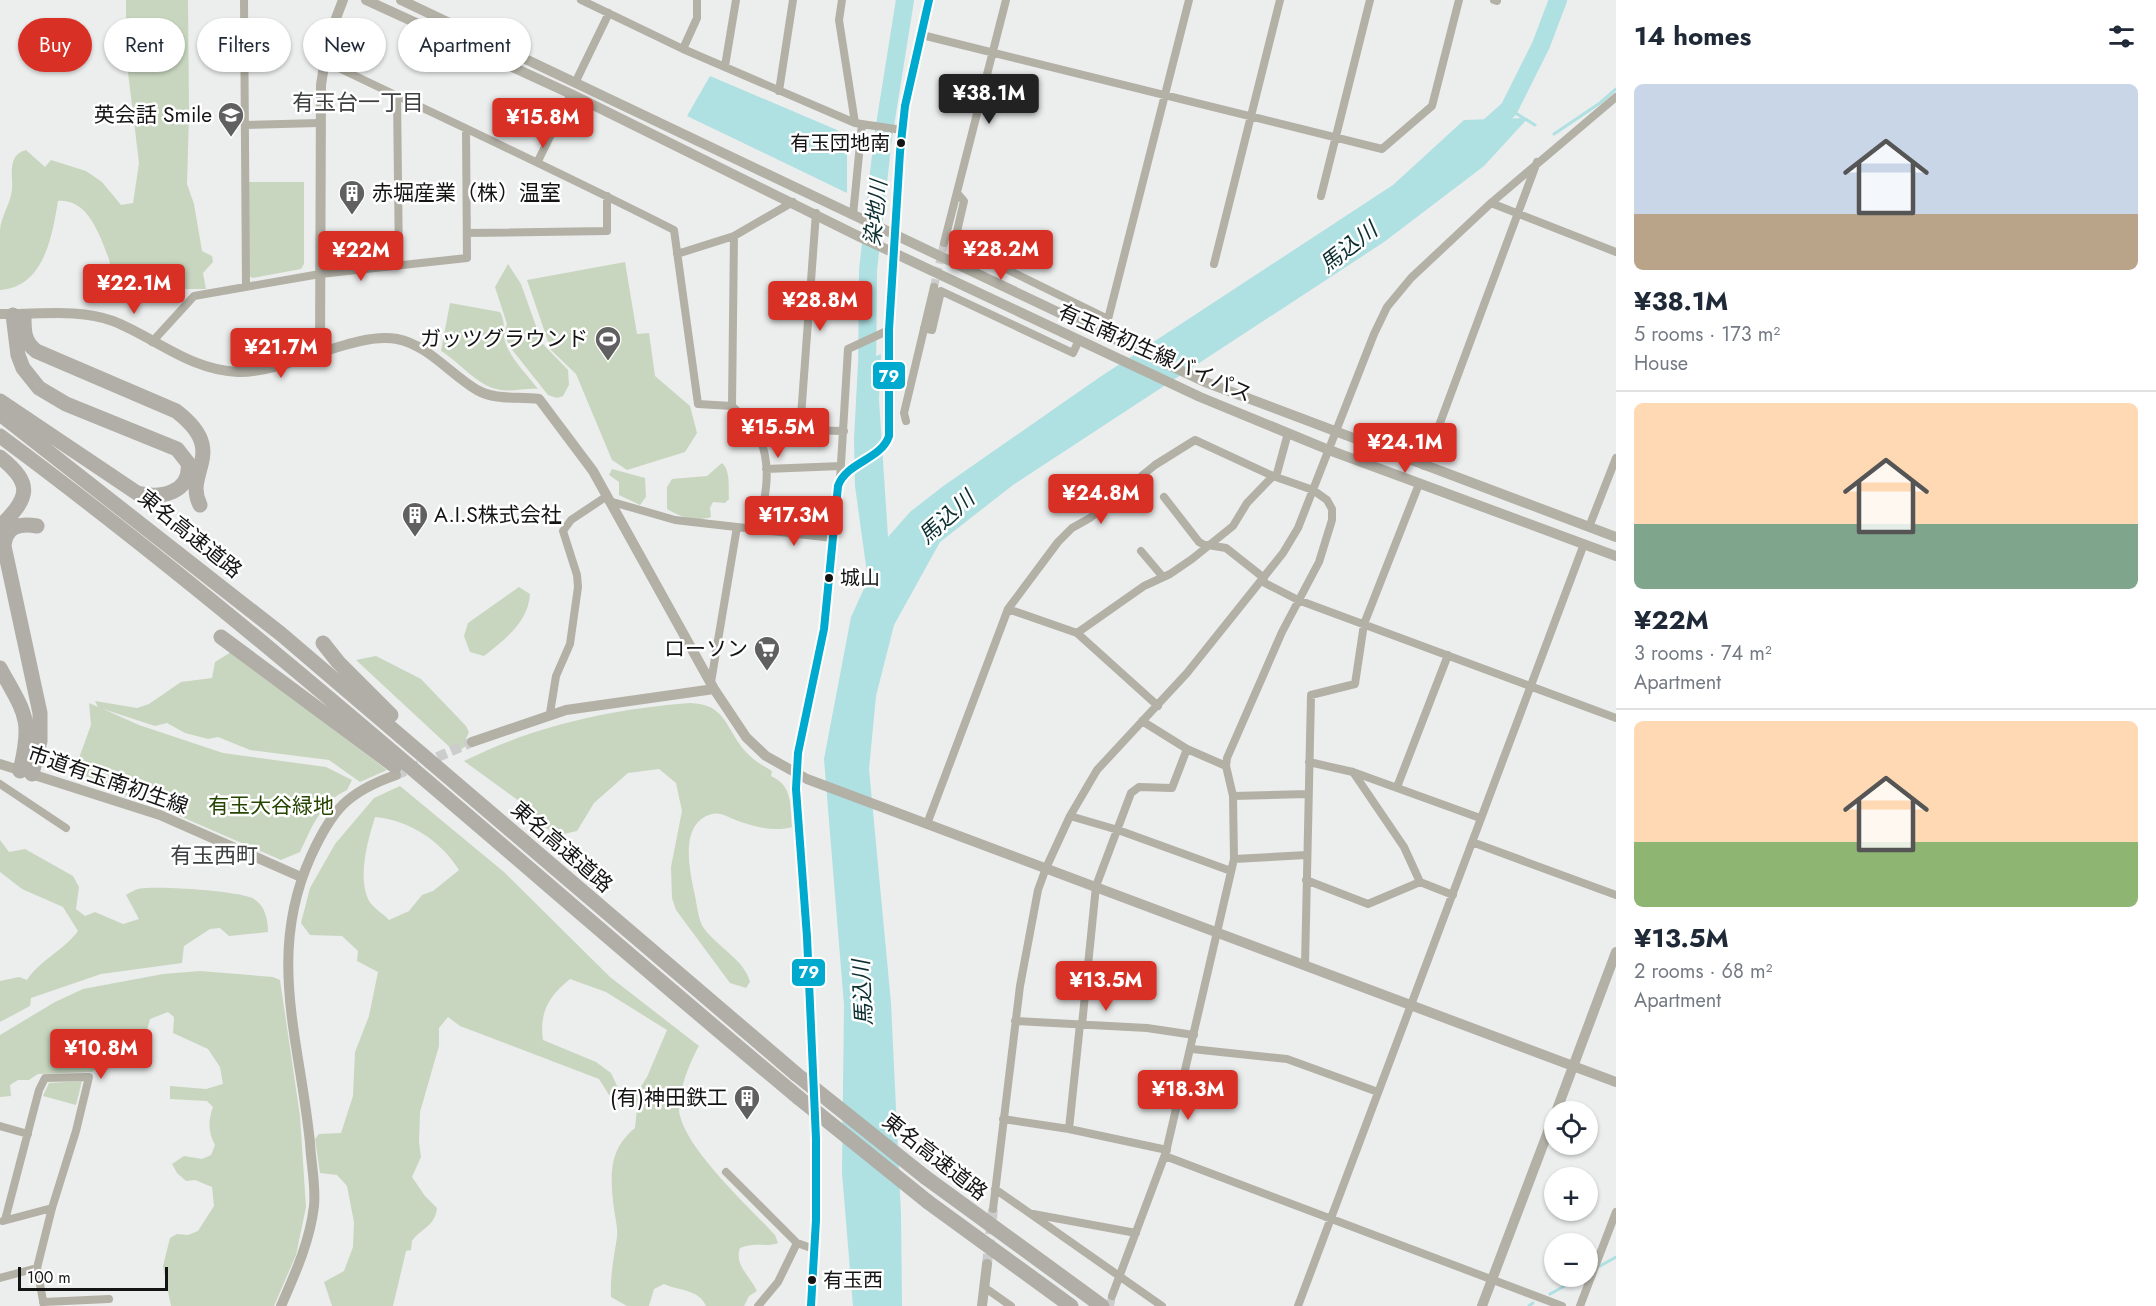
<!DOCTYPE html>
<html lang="en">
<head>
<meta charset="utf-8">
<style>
  :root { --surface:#fff; --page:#f6f6f7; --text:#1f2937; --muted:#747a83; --line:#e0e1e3; --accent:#d93025 }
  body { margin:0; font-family:Jost,"Noto Sans JP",sans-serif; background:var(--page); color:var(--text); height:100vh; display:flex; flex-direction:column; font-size:22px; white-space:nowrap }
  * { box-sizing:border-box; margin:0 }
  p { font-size:20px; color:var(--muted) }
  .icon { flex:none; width:33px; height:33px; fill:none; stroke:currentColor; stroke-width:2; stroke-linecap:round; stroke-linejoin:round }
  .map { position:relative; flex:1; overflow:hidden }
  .side { display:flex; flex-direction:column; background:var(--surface); width:540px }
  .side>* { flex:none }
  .top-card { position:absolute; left:18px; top:18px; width:570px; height:54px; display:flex; gap:12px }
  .controls { position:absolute; left:1544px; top:1101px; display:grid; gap:12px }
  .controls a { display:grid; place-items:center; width:54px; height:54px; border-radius:50%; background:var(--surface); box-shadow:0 2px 4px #0004; font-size:30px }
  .scale { position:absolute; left:18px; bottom:15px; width:150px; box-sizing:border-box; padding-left:6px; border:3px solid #141415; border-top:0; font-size:16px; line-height:21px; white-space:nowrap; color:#141415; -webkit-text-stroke:4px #fff; paint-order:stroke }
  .price { position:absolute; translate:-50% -51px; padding:0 14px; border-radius:6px; background:var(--accent); color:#fff; font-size:20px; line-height:39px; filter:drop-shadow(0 2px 3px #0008) }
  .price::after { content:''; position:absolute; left:50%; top:36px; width:18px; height:14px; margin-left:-9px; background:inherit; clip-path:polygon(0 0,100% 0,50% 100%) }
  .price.current { background:#222; color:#fff }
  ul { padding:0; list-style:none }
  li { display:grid; align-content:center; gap:12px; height:318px; padding:0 18px }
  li+li { border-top:2px solid var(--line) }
  li span { display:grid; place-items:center; height:186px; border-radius:9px; color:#555 }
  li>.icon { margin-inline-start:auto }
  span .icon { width:108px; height:108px; fill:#fffc; stroke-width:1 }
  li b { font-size:26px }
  h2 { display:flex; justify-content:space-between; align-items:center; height:72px; padding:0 18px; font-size:26px }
  .chip { padding:0 21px; border-radius:27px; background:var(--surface); box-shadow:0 2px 4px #0004; font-size:21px; line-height:54px }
  .chip.current { background:var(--accent); color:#fff }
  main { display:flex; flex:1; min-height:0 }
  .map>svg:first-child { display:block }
  .green { fill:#c8d6bf; fill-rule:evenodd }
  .water { fill:#afe0e2 }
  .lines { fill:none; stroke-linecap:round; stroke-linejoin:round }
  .stream { stroke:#afe0e2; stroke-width:3 }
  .river { stroke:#afe0e2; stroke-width:18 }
  .minor-tunnel { stroke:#cccccd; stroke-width:8; stroke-dasharray:8 4; stroke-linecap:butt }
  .tertiary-tunnel { stroke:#cccccd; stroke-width:10; stroke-dasharray:10 5; stroke-linecap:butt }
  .minor { stroke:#b3b0a6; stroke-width:8 }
  .tertiary { stroke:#b3b0a6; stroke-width:10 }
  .motorway { stroke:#b0aea6; stroke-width:15 }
  .motorway-bridge { stroke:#b0aea6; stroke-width:15 }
  .bus-1-casing { stroke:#fff; stroke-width:12 }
  .bus-1 { stroke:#00a9ce; stroke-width:8 }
  .bus-dot { fill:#141415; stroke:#fff; stroke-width:2 }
  .labels { text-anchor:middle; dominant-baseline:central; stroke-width:5; stroke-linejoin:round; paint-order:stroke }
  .bus-label { font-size:20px; fill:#141415; stroke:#fff; text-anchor:start }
  .poi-label { font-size:21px; fill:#141415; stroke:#fff; text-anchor:end }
  .street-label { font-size:21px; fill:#141415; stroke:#fff }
  .park-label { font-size:21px; fill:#254500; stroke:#fff }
  .neighbourhood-label { font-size:22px; fill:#3f4041; stroke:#fff }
  .water-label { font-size:22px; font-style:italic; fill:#0c2f31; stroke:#fff }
  .line-badge { stroke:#fff; stroke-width:2 }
  .badge-label { font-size:16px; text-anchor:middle; font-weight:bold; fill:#fff }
</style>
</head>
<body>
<main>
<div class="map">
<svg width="1616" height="1306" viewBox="0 0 1616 1306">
  <rect width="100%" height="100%" fill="#eceded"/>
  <path class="green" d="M 126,0 L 188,0 L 189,115 L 187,184 L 194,204 L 202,251 L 212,256 L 213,262 L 203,273 L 206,289 L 183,289 L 169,298 L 129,300 C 123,296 115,291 112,285 C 106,275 112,268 109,259 C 100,236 88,198 58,201 C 52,237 44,287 0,290 C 0,270 0,249 0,230 C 1,216 11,203 12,189 C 13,175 7,155 26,150 L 45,167 L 51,160 L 86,171 L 102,182 L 121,205 L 133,203 L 139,163 L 126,56 Z
    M 244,182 L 304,182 L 304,264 L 301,269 L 252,278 L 246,273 Z
    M 625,262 L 637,334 L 649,333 L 655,376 L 690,406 L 697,433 L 685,452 L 627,470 L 612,460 L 576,374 L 551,350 L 527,280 Z
    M 508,264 L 521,284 L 542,343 L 568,370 L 569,385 L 563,396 L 557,398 L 548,395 L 510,347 L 504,334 L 507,324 L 495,287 Z
    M 450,303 L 500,312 C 507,323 501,335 507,347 C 514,362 528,376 538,389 C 525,388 514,392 501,390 C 476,386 461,363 441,351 Z
    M 722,463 C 731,471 728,487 729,499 L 725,503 L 713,502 L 710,508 L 711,517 C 696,522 680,517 667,509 L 667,487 L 672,479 L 707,476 Z
    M 612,469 L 645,478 L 646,497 L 640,505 L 619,495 L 619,482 L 609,475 Z
    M 519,587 L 530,594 C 528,623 505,639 484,656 L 470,652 L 464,636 L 468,623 Z
    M 231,652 L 387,770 L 360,782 L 329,760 L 250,750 L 218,737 L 208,739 L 185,733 L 167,723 L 155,726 L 103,709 L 139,725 L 223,753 L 326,767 L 352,780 L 347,790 C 321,802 312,827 300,852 L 281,860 L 159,807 L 72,777 L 91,725 L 89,703 L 98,707 L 95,701 L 137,708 L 149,704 L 181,682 L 212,678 L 215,662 Z
    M 376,656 L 421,679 L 466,726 L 469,732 L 465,741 L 466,746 L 456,753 L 356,660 Z
    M 690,703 C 727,704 725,729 746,752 C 753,760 763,766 772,771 L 771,776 C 793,786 790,805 792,827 C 775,832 755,827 738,821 C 729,818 722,812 712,814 C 678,823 690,872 695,896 C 697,905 698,918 703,927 C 716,946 745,960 750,982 L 746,988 L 730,983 L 676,910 L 672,898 L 671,867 L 682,811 L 676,783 L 659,769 L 628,773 L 594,803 L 577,831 L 559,835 L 542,826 L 519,801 L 464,761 C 534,726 611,709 690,703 Z
    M 400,786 L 504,872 L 610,977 L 699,1046 C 690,1061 675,1099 680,1116 C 689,1152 748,1206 775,1235 L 778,1243 C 764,1248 756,1241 740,1248 C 734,1265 750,1276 757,1291 L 749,1296 L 744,1306 L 706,1306 C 699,1289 679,1291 664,1284 L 654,1289 L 649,1306 L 627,1306 L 611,1297 C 610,1275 614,1257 617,1237 C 618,1228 615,1217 614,1209 C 610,1177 608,1150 635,1128 L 637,1109 L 632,1101 L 647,1077 L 667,1030 L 606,992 L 570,979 C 549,996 539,1012 543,1040 L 596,1062 L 611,1073 L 619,1090 L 611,1098 L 599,1079 L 460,1026 L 448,1017 L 439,1028 L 439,1046 L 420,1112 L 419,1142 L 421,1157 L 412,1177 L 425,1196 L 437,1208 C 435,1227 421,1228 412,1241 L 411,1250 L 406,1251 L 393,1306 L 332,1306 L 324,1282 L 344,1271 L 353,1247 L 354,1222 L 347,1186 L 337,1175 L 320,1173 L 315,1139 L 319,1134 L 341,1133 L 353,1096 L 355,1052 L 369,1016 L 378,972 L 357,961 L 358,951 L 342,936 L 310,935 L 301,923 L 310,888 L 335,844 L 374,798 ZM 375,817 C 409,820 441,841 459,870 L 433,891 L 422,895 L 409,911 L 389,920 C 384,914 373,908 369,901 C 357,877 368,840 375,817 Z
    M 0,840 L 9,852 L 25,849 L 73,876 L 79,887 L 76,909 L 85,916 L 95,912 L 123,924 L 139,919 L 126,895 C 130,893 134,890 138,889 C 153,885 243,891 254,899 C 265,906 268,919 268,932 L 229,936 L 220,928 L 210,929 L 184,946 L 182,963 L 101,974 L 31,998 L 30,1006 L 0,1022 L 0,981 L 19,977 L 27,980 C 40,960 63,951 78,931 L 63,907 L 22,889 L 0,872 Z
    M 200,971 L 273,977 L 280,980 L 300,1116 L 306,1207 L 296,1255 L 274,1306 L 171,1306 L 163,1266 L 170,1238 L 177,1234 L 188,1235 L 198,1231 L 214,1206 L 212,1187 L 195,1180 L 186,1181 L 177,1173 L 172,1164 L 184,1156 L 202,1159 L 211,1155 L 215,1145 C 208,1133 208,1120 213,1107 L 207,1101 L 170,1099 L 170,1086 L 206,1089 L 223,1084 L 220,1067 L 208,1049 L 173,1033 L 174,1017 L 168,1012 L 150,1019 L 147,1030 L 137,1037 L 127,1031 L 122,1032 L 100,1061 L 97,1068 L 92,1072 L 38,1074 L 29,1080 L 18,1080 L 10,1085 L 11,1096 L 0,1097 L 0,1035 L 55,1002 L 83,989 L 163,974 Z
    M 82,1081 L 76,1105 L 43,1096 L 49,1083 Z"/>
  <path class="water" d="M 710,76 L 837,130 L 847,138 L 847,193 L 687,116 Z
    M 1528,118 L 1484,166 L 1384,242 L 1013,485 L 940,542 L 894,625 L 876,696 L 869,769 L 891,1003 L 901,1214 L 902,1306 L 853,1306 L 842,1173 L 844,1005 L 824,759 L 851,617 L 868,580 L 855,486 L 854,439 L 858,364 L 881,354 L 879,400 L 888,537 L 910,512 L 942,487 L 1100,377 L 1393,185 L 1464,120 Z"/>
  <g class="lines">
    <path class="stream" d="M 1509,109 L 1535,125
      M 1554,134 L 1600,103 L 1616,89
      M 1600,1266 L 1616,1257
      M 1550,1294 L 1583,1276
      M 1529,1306 L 1533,1303"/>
    <path class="river" d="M 1481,134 L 1509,109 L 1541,45 L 1558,0
      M 867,383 L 868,270 L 883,138 L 905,0"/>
    <path class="minor-tunnel" d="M 934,287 L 944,243
      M 1110,1306 L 1112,1296"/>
    <path class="tertiary-tunnel" d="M 396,775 L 472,742
      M 987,1264 L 993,1209"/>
    <path class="minor" d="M 244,0 L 246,286
      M 581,0 L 683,49 L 855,123 L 902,130
      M 842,0 L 839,20 L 855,123
      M 1494,0 L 1497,1
      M 922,35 L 1382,149 L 1432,106 L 1459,0
      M 683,49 L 697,18 L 697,0
      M 324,61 C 441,117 558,171 674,230 L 698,404 L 732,406 C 741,415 754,425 759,437 C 773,466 765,500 758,529
      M 725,66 L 736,0
      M 575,83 L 609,13
      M 779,91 L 793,0
      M 397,96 L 399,265
      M 245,125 L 319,123
      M 538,161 L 571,94
      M 958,194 L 964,201 L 955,240 L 957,245 L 1108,319
      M 1321,196 L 1370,0
      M 1491,203 L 1616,252
      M 816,213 L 800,430 L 844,431
      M 853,215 L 862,124
      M 467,233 L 607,231 L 607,196
      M 944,243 L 1006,0
      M 677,254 L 734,236 L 793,202
      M 1214,264 L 1280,0
      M 924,328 L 932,330 L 941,291 L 1073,353 L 1079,340
      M 1104,335 L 1189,0
      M 152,342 L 194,296 L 320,274 L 467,258 L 466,130
      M 732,406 L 734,236
      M 906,421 L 904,413 L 934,287
      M 1424,466 L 1537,162
      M 766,469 L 841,466
      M 1276,477 L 1288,433
      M 840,480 L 848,349 L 889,330
      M 1164,497 L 1199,542 L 1206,546
      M 609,501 L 675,520 L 833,538
      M 1589,527 L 1616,458
      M 1208,545 L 1226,548 L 1264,578
      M 1141,551 L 1163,577
      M 1261,581 L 1298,600 L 1616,718
      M 1008,609 L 1077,633 L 1158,706
      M 1077,633 L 1144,586 L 1170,574 L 1192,559 L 1233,526 L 1247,503 L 1273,476
      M 711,682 L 737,527
      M 550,713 L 556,676 L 570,644 L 578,587 L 577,575 L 563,531 L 571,520 L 607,496
      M 1142,721 L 1187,749 L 1226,766
      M 1309,762 L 1353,772 L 1480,818
      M 1353,772 L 1404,847 L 1420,882 L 1453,895
      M 0,784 L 66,828
      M 1397,787 L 1448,655
      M 1233,796 L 1307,794
      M 1070,816 L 1118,830 L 1231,871
      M 927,824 L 1008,609 L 1058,542 L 1072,528 L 1090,518 L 1155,465 L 1195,440 L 1273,476 L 1313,490 L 1327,500 L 1332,509 L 1332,520 L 1319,562 L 1282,632 L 1227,758 L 1226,766 L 1233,796 L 1234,859 L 1166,1152 L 1112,1296
      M 1472,842 L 1616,895
      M 1234,859 L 1306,855
      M 1306,880 L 1368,904 L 1420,882
      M 1305,965 L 1311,695 L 1355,684 L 1364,624 L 1419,484
      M 1015,1021 L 1147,1028 L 1194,1035
      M 1082,1025 L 1096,886 L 1131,793 L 1139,787 L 1172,788 L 1187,749
      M 1192,1049 L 1287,1059 L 1378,1092
      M 1003,1119 L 1069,1129 L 1167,1150
      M 0,1126 L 28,1134
      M 1069,1129 L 1080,1024
      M 1165,1156 L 1562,1306
      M 726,1172 L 797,1243
      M 995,1189 L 1162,1306
      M 993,1209 L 1020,986 L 1038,890 L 1046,868 L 1070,816 L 1097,770 L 1187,673 L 1283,553 L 1298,528 L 1374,334 L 1387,307 L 1411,278 L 1491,203 L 1616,97
      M 1033,1214 L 1136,1233
      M 5,1220 L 39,1090 L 45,1078 L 89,1077 L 76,1131 L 52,1208 L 37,1268 L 44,1306
      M 3,1221 L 52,1208
      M 0,1278 L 37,1268
      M 984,1287 L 1011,1306
      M 43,1302 L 109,1299
      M 758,1306 L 778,1282 L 797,1243 L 814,1249
      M 1298,1306 L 1584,544
      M 1580,1306 L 1616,1212"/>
    <path class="tertiary" d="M 366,0 L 571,94 L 858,236 L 1200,397 L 1329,450 L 1616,556
      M 401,0 L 1205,382 L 1616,537
      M 0,314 C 37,315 78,308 113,321 C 156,338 189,370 238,372 C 287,373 353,331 397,339 C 428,345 450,374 477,390 C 497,401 517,396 539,399 L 593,471 L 714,689 L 746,737 L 766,756 L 807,779 L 1616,1082
      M 320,354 L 321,85 L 328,39 L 343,0
      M 472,742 L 566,710 L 714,689
      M 0,764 L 160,815 L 301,877
      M 1556,1112 L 1616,952
      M 281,1306 C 295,1274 310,1241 314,1206 C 316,1186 311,1163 310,1143 C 300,1041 266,955 311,856 C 332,810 347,792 396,775
      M 811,1306 L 816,1220 L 816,1139 L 807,937 L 796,789 L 798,753 L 824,629 L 838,486 C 846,462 881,460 889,436 L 889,330 L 900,152 L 905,106 L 929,0
      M 982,1306 L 987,1264
      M 1482,1306 L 1554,1116"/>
    <path class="motorway" d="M 24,317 C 24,332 24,341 36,351 L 176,411 C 230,452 183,472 200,505
      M 0,401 L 137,493 C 160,499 192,493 188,463 L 177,449 L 66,404 L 39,388 L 23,368 L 18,355 L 13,315
      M 0,414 L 281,634 L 796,1074
      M 0,436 C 278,642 533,877 799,1098
      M 0,457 C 35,485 28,498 0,527
      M 221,637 L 395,766
      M 323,643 L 338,662 L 391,715
      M 0,668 C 25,714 33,718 20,771
      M 32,774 L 40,741 L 40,713 L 4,546 C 6,526 20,523 37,526
      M 925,1177 L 1102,1306
      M 928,1202 L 1071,1306"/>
    <path class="motorway-bridge" d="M 796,1074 L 925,1177
      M 799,1098 L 928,1202"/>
    <g class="bus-1-casing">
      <path id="bus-1" d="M 811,1306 L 816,1220 L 816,1139 L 807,937 L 796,789 L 798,753 L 824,629 L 838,486 C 846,462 881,460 889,436 L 889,330 L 900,152 L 905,106 L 929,0"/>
    </g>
    <use href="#bus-1" class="bus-1"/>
  </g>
  <defs>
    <g id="school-pin" transform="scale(1.35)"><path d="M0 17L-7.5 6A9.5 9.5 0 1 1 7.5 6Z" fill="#606061" stroke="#fff"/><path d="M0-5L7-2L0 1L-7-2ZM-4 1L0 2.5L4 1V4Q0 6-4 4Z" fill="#fff"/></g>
    <g id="building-pin" transform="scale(1.35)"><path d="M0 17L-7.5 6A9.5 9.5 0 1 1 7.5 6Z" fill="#606061" stroke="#fff"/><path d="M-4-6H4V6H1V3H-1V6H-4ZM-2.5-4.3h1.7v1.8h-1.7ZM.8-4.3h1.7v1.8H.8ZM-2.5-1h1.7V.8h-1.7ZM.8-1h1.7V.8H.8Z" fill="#fff"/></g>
    <g id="stadium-pin" transform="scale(1.35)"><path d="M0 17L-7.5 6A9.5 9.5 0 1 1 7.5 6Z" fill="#606061" stroke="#fff"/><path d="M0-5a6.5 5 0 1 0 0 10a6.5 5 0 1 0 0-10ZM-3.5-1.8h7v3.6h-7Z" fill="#fff"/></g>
    <g id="supermarket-pin" transform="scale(1.35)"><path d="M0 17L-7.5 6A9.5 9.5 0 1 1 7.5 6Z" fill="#606061" stroke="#fff"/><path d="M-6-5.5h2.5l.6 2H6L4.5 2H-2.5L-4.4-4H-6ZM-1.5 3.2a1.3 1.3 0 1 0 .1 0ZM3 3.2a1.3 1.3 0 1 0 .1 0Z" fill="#fff"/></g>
  </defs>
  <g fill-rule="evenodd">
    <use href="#school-pin" x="231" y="115"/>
    <use href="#building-pin" x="352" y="193"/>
    <use href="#stadium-pin" x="608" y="339"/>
    <use href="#building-pin" x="415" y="515"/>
    <use href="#supermarket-pin" x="767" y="649"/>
    <use href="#building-pin" x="747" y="1098"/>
  </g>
  <g class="bus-dot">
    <circle cx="901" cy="143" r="5"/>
    <circle cx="829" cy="578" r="5"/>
    <circle cx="812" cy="1280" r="5"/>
  </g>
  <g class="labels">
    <g class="bus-label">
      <text x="890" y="143" text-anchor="end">有玉団地南</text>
      <text x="840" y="578">城山</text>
      <text x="823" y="1280">有玉西</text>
    </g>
    <g class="poi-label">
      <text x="212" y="115">英会話 Smile</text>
      <text x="372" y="193" text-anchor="start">赤堀産業（株）温室</text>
      <text x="588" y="339">ガッツグラウンド</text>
      <text x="434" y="515" text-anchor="start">A.I.S株式会社</text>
      <text x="748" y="649">ローソン</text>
      <text x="728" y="1098">(有)神田鉄工</text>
    </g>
    <g class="street-label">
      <text transform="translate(1155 353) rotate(24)">有玉南初生線バイパス</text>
      <text transform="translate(190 534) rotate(39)">東名高速道路</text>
      <text transform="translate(108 780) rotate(19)">市道有玉南初生線</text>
      <text transform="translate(562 847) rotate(41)">東名高速道路</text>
      <text transform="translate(935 1157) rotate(38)">東名高速道路</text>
    </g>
    <g class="park-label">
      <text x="271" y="806">有玉大谷緑地</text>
    </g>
    <g class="neighbourhood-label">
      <text x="358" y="102">有玉台一丁目</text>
      <text x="214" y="855">有玉西町</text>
    </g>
    <g class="water-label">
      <text transform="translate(875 213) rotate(-84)">染地川</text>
      <text transform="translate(1348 247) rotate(-38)">馬込川</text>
      <text transform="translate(946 517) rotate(-42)">馬込川</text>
      <text transform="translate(862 993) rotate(-93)">馬込川</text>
    </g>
  </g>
  <g class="line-badge">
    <rect x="872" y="361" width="34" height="29" rx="6" fill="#00a9ce"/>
    <rect x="791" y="958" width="35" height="29" rx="6" fill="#00a9ce"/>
  </g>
  <g class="badge-label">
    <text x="889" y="382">79</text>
    <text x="809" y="978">79</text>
  </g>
</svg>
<div class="controls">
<a><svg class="icon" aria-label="locate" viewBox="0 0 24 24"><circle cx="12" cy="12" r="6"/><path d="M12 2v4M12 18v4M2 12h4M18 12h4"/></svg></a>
<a>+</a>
<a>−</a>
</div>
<div class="scale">100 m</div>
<b class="price current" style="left:989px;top:125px">¥38.1M</b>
<b class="price" style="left:543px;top:149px">¥15.8M</b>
<b class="price" style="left:1001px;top:281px">¥28.2M</b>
<b class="price" style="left:361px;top:282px">¥22M</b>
<b class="price" style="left:134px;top:315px">¥22.1M</b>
<b class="price" style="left:820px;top:332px">¥28.8M</b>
<b class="price" style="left:281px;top:379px">¥21.7M</b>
<b class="price" style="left:778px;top:459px">¥15.5M</b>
<b class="price" style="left:1405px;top:474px">¥24.1M</b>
<b class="price" style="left:1101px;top:525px">¥24.8M</b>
<b class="price" style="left:794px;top:547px">¥17.3M</b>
<b class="price" style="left:1106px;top:1012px">¥13.5M</b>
<b class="price" style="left:101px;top:1080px">¥10.8M</b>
<b class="price" style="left:1188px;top:1121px">¥18.3M</b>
<div class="top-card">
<a class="chip current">Buy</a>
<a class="chip">Rent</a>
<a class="chip">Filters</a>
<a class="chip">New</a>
<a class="chip">Apartment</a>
</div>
</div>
<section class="side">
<h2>14 homes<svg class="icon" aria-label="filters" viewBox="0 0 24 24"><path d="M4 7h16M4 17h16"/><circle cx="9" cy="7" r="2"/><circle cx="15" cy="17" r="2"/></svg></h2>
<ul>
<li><span style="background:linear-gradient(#c9d6e8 70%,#b9a48a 0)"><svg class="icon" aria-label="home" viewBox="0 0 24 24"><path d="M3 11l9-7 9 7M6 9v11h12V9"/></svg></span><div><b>¥38.1M</b><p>5 rooms · 173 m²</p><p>House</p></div></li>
<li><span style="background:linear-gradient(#ffd9b3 65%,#7fa58c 0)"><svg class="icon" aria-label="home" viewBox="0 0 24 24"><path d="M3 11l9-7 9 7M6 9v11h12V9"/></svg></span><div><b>¥22M</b><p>3 rooms · 74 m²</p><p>Apartment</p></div></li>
<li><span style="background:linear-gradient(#ffd9b3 65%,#8fb573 0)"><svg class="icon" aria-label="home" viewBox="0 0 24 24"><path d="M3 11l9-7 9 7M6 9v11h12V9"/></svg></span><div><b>¥13.5M</b><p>2 rooms · 68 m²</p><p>Apartment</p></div></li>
</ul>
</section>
</main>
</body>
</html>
